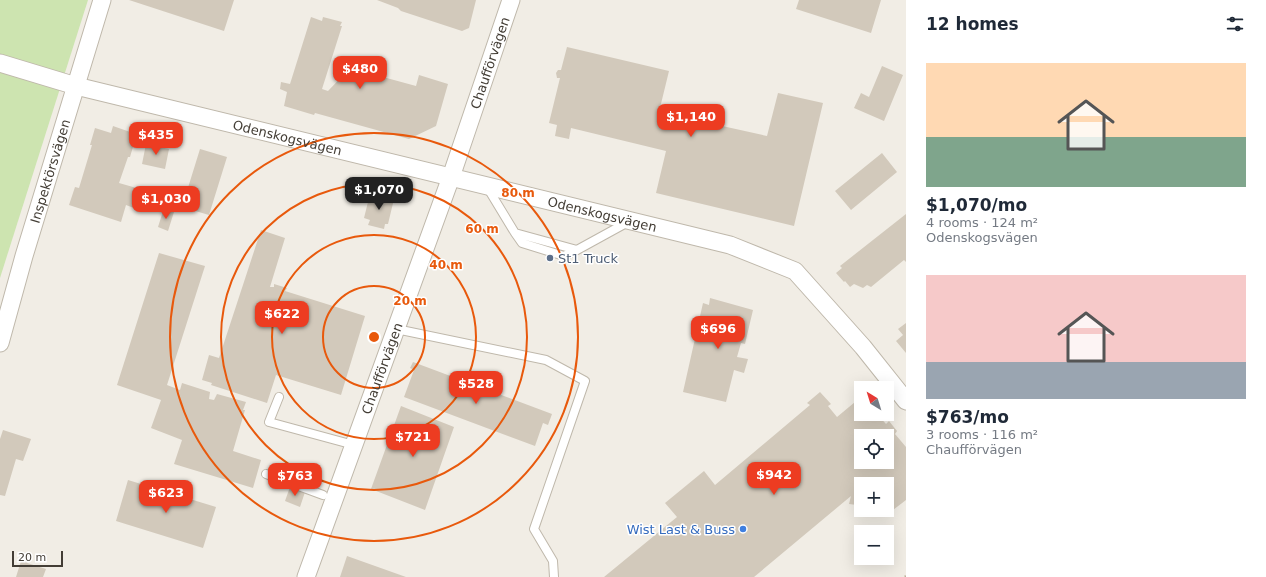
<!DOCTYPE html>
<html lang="en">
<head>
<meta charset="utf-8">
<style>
  :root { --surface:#fff; --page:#f2f2f3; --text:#1f2937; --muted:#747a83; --accent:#ed3c21 }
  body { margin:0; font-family:"DejaVu Sans",sans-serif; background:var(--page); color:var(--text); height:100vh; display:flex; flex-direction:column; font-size:15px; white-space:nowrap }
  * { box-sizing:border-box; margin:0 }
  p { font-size:13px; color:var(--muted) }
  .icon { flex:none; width:22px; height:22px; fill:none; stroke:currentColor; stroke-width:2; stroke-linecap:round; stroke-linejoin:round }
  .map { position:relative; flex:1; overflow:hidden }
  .side { display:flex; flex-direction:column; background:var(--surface); width:360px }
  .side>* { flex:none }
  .needle { width:26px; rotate:322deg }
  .buttons { position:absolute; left:854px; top:381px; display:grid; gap:8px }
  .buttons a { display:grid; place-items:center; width:40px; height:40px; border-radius:0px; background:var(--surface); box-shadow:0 4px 16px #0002; font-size:20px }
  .scale { position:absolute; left:12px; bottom:10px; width:51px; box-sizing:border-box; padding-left:4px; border:2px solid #433d35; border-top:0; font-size:11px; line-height:14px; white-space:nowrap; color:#433d35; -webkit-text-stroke:3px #fff; paint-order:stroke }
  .price { position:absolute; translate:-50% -34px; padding:0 9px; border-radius:8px; background:var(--accent); color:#fff; font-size:13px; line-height:26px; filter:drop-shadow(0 1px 2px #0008) }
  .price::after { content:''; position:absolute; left:50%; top:24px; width:12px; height:9px; margin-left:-6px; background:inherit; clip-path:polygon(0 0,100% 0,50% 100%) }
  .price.current { background:#222; color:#fff }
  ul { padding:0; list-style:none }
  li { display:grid; align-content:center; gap:8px; height:212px; padding:0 20px }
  li span { display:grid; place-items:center; height:124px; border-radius:0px; color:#555 }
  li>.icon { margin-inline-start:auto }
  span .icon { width:72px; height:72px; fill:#fffc; stroke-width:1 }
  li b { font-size:17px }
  h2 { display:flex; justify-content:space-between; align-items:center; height:48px; padding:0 20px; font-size:17px }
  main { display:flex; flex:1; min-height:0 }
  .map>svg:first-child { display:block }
  .green { fill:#cde4b0 }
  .building { fill:#d2c9bb; fill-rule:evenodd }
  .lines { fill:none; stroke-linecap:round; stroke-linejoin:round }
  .service-casing { stroke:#bfb8ab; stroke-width:10 }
  .minor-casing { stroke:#bfb8ab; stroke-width:19 }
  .path { stroke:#bdb09a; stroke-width:2.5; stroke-dasharray:2 2; stroke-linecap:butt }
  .service { stroke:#fff; stroke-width:8 }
  .minor { stroke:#fff; stroke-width:17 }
  .ring { fill:none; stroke:#e8590c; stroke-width:2 }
  .service-dot { fill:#5c6f8a; stroke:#fff; stroke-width:1.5 }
  .shop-dot { fill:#3f7fe0; stroke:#fff; stroke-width:1.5 }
  .labels { text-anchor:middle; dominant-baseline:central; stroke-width:3; stroke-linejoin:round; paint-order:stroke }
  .street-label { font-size:13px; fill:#433d35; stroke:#fff }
  .service-label { font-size:13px; fill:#4e5e75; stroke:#fff; text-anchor:start }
  .shop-label { font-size:13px; fill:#366cbe; stroke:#fff; text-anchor:end }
  .centre { fill:#e8590c; stroke:#fff; stroke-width:2 }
  .ring-label { font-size:12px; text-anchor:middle; font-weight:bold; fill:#e8590c; stroke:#fff; stroke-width:3; stroke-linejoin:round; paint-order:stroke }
</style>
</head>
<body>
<main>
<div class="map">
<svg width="906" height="577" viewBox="0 0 906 577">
  <rect width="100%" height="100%" fill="#f1ede5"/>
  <path class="green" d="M 0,0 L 88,0 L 0,278 Z"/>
  <path class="building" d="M 129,0 L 234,0 L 224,31 Z
    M 377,0 L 476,0 L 469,28 L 462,31 L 401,11 L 398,8 Z
    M 799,0 L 881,0 L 871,33 L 796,9 Z
    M 311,17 L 322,21 L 323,17 L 342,22 L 340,26 L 342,26 L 322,89 L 328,91 L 350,68 L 416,86 L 419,75 L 448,84 L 436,126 L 409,139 L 315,113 L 314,115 L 284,106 L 287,92 L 280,89 L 281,82 L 290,84 Z
    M 567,47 L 669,71 L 659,112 L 767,136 L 778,93 L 823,103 L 794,226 L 656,193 L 666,151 L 571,128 L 569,139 L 555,136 L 557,125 L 549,123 L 560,78 L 557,78 L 556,73 L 558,70 L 561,70 Z
    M 882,66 L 903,75 L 884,121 L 854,108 L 861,93 L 869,97 Z
    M 113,126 L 133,133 L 131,139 L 135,140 L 130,157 L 128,157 L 119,183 L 140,189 L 134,208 L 126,205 L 121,222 L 69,205 L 75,187 L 79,188 L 92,145 L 90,145 L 95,128 L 111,133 Z
    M 146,144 L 169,149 L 165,169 L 142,164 Z
    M 200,149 L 227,157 L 209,215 L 182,207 Z
    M 882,153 L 897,172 L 851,210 L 835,191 Z
    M 370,194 L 394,199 L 388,224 L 385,224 L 384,229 L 368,225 L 370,220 L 364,218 Z
    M 164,208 L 174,212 L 168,231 L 158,227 Z
    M 906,214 L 906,262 L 904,260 L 871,287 L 867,285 L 863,288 L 854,284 L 850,287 L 845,281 L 844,282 L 836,273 L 842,268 L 840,266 Z
    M 261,230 L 285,238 L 270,287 L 274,287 L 274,284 L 287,288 L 285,291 L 365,316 L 341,395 L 276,375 L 267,403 L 211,385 L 212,383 L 202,380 L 209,355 L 219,358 Z
    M 159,253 L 205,266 L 167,385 L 180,390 L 182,383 L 210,392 L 209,399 L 214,400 L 217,394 L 246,402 L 243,410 L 245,410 L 233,451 L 261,460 L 253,488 L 174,464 L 182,440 L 151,428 L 161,400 L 117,385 Z
    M 710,298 L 753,310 L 745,344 L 741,343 L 737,357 L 748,359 L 744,373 L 734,370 L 726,402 L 683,392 L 703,303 L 709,305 Z
    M 906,323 L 906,353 L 896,341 L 903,335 L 898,329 Z
    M 413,362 L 552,414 L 548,425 L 543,423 L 535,446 L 404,397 L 414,370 L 410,368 Z
    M 820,392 L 831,404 L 828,406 L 837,417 L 861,397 L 861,414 L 877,414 L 886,424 L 889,421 L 897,431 L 895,434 L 906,447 L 906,500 L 893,510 L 887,501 L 887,484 L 861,484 L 861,500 L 859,497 L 857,505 L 849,504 L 851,496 L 754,577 L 604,577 L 677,517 L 665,503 L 704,471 L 715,485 L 810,405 L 807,403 ZM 861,436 L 887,436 L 887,462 L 861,462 Z
    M 401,406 L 454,427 L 425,510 L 371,489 Z
    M 3,430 L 31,439 L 23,461 L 16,459 L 5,496 L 0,495 L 0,439 Z
    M 128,480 L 216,507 L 203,548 L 116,521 Z
    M 290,487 L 305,492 L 300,507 L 285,501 Z
    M 347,556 L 406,577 L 340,577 Z
    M 21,561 L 46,569 L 43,577 L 16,577 Z"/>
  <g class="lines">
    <g class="service-casing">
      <path id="service" d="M 487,187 L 515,233 L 577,250 L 628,222
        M 515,233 L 522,243 L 564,256 L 577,250
        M 396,329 L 546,360 L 585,381 L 534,529 L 553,561 L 554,577
        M 279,397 L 269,422 L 354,445
        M 266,474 L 323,495"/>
    </g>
    <g class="minor-casing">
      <g id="minor">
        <path id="s1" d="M 0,63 L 76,86 L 730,245 L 795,271 L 863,347 L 906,401"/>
        <path id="s2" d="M 0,343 L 24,256 L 102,0"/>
        <path id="s3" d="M 306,577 L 451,177 L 511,0"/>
      </g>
    </g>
    <path class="path" d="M 905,577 L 906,576"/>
    <use href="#service" class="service"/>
    <use href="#minor" class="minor"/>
  </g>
  <g class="ring">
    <circle cx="374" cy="337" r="51"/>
    <circle cx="374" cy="337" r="102"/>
    <circle cx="374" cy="337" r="153"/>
    <circle cx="374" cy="337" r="204"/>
  </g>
  <circle class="service-dot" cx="550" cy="258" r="4"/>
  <circle class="shop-dot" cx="743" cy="529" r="4"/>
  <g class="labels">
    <g class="street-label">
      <text stroke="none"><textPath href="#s3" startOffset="546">Chaufförvägen</textPath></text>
      <text stroke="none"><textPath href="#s1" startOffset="297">Odenskogsvägen</textPath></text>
      <text stroke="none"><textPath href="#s2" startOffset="179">Inspektörsvägen</textPath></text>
      <text stroke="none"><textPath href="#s1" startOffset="621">Odenskogsvägen</textPath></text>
      <text stroke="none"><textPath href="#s3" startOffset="222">Chaufförvägen</textPath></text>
    </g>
    <g class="service-label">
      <text x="558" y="258">St1 Truck</text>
    </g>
    <g class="shop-label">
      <text x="735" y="529">Wist Last &amp; Buss</text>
    </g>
  </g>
  <circle cx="374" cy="337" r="6" class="centre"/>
  <g class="ring-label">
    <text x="518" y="197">80 m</text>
    <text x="482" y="233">60 m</text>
    <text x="446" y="269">40 m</text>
    <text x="410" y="305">20 m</text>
  </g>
</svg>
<div class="buttons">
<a><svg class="needle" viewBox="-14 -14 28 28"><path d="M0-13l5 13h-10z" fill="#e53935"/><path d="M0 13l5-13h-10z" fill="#747a83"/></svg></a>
<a><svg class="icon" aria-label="locate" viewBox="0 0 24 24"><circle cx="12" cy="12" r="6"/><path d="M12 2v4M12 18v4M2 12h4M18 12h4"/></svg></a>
<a>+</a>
<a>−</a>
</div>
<div class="scale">20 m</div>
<b class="price" style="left:360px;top:90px">$480</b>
<b class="price" style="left:691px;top:138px">$1,140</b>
<b class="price" style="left:156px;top:156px">$435</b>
<b class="price current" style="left:379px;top:211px">$1,070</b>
<b class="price" style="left:166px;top:220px">$1,030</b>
<b class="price" style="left:282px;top:335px">$622</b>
<b class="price" style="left:718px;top:350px">$696</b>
<b class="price" style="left:476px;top:405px">$528</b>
<b class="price" style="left:413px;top:458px">$721</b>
<b class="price" style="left:774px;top:496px">$942</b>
<b class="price" style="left:295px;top:497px">$763</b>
<b class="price" style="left:166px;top:514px">$623</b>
</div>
<section class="side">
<h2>12 homes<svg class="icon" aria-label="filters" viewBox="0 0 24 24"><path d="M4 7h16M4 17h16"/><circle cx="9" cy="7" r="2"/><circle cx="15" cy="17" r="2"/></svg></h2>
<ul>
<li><span style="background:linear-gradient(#ffd9b3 60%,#7fa58c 0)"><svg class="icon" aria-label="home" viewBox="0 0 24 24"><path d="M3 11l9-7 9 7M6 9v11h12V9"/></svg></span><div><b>$1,070/mo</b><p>4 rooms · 124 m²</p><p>Odenskogsvägen</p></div></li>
<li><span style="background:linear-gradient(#f6c9c9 70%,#9aa5b1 0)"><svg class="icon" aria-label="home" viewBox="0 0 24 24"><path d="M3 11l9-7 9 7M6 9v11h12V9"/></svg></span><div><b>$763/mo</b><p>3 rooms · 116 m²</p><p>Chaufförvägen</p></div></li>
</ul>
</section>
</main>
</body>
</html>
